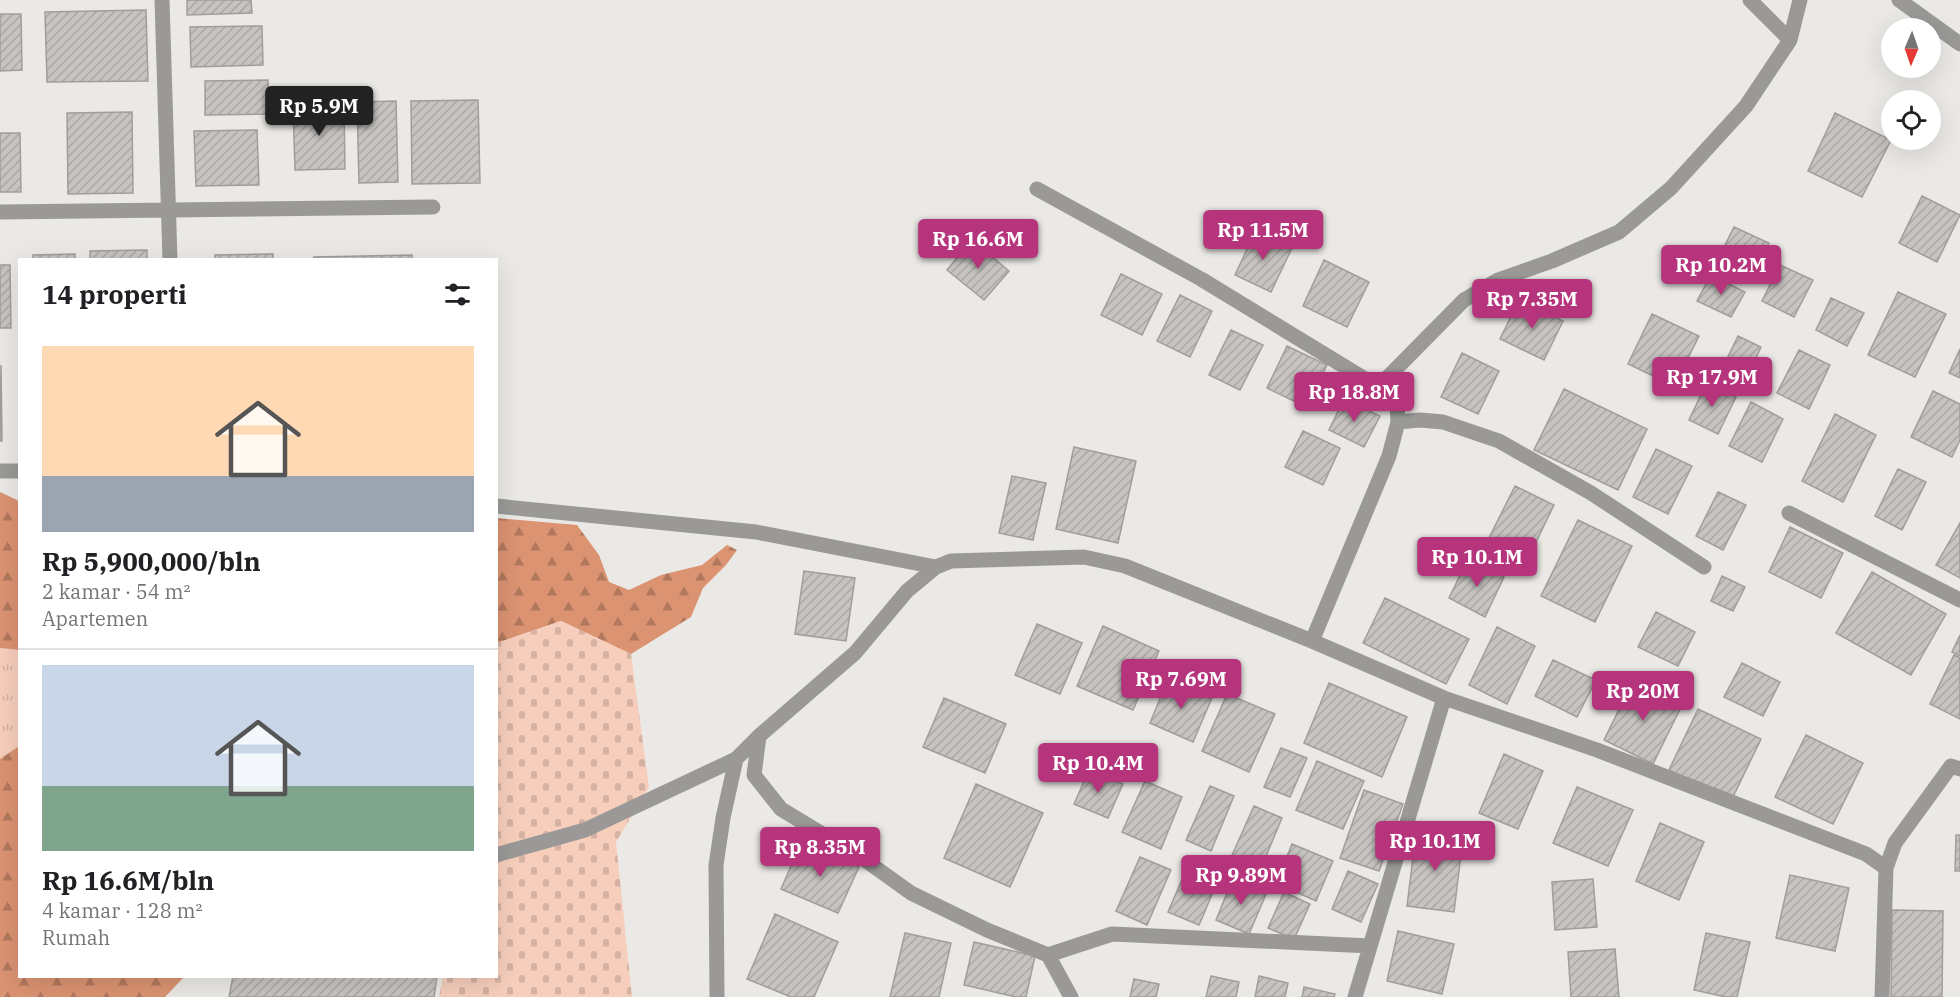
<!DOCTYPE html>
<html lang="id">
<head>
<meta charset="utf-8">
<style>
  :root { --surface:#fff; --page:#f6f6f6; --text:#202124; --muted:#757577; --line:#e0e0e0; --accent:#b6347c }
  body { margin:0; font-family:"IBM Plex Serif",serif; background:var(--page); color:var(--text); height:100vh; display:flex; flex-direction:column; font-size:22px; white-space:nowrap }
  * { box-sizing:border-box; margin:0 }
  p { font-size:20px; color:var(--muted) }
  .icon { flex:none; width:33px; height:33px; fill:none; stroke:currentColor; stroke-width:2; stroke-linecap:round; stroke-linejoin:round }
  .map { position:relative; flex:1; overflow:hidden }
  .panel { position:absolute; left:18px; top:258px; width:480px; height:720px; display:flex; flex-direction:column; background:var(--surface); border-radius:0px; box-shadow:0 6px 24px #0002 }
  .panel>* { flex:none }
  .needle { width:39px; rotate:182deg }
  .controls { position:absolute; left:1881px; top:18px; display:grid; gap:12px }
  .controls a { display:grid; place-items:center; width:60px; height:60px; border-radius:50%; background:var(--surface); box-shadow:0 6px 24px #0002; font-size:30px }
  .price { position:absolute; translate:-50% -51px; padding:0 14px; border-radius:6px; background:var(--accent); color:#fff; font-size:20px; line-height:39px; filter:drop-shadow(0 2px 3px #0008) }
  .price::after { content:''; position:absolute; left:50%; top:36px; width:18px; height:14px; margin-left:-9px; background:inherit; clip-path:polygon(0 0,100% 0,50% 100%) }
  .price.selected { background:#222; color:#fff }
  ul { padding:0; list-style:none }
  li { display:grid; align-content:center; gap:12px; height:318px; padding:0 24px }
  li+li { border-top:2px solid var(--line) }
  li span { display:grid; place-items:center; height:186px; border-radius:0px; color:#555 }
  li>.icon { margin-inline-start:auto }
  span .icon { width:108px; height:108px; fill:#fffc; stroke-width:1 }
  li b { font-size:26px }
  h2 { display:flex; justify-content:space-between; align-items:center; height:72px; padding:0 24px; font-size:26px }
  .map>svg:first-child { display:block }
  .grass { fill:url(#grass-tufts) }
  .forest { fill:url(#forest-firs) }
  .cemetery { fill:url(#cemetery-stones) }
  .building { fill:url(#building-hatch); stroke:#a19d9a; stroke-width:1.5 }
  .lines { fill:none; stroke-linecap:round; stroke-linejoin:round }
  .lane { stroke:#9a9997; stroke-width:15 }
  .street { stroke:#9a9997; stroke-width:15 }
</style>
</head>
<body>
<div class="map">
<svg width="1960" height="997" viewBox="0 0 1960 997">
  <defs>
    <pattern id="grass-tufts" width="24" height="20" patternUnits="userSpaceOnUse" patternTransform="scale(1.5)"><rect width="24" height="20" fill="#f7cebc"/><path d="M3 7l-1-3M5 7V3M7 7l1-3M15 17l-1-3M17 17v-4M19 17l1-3" fill="none" stroke="#d4b1a2"/></pattern>
    <pattern id="forest-firs" width="22" height="20" patternUnits="userSpaceOnUse" patternTransform="scale(1.5)"><rect width="22" height="20" fill="#db9372"/><path d="M5 1l3.5 6h-7zM16 11l3.5 6h-7z" fill="#b2785e"/></pattern>
    <pattern id="cemetery-stones" width="16" height="16" patternUnits="userSpaceOnUse" patternTransform="scale(1.5)"><rect width="16" height="16" fill="#f7cebc"/><path d="M2 7V4a2 2 0 0 1 4 0v3zM10 15v-3a2 2 0 0 1 4 0v3z" fill="#d4b1a2"/></pattern>
    <pattern id="building-hatch" width="6" height="6" patternUnits="userSpaceOnUse" patternTransform="scale(1.5)"><rect width="6" height="6" fill="#c6c3c0"/><path d="M-1 1l2-2M0 6l6-6M5 7l2-2" fill="none" stroke="#aaa8a5"/></pattern>
  </defs>
  <rect width="100%" height="100%" fill="#ebe9e5"/>
  <path class="grass" d="M 0,648 L 20,650 L 19,746 L 0,759 Z"/>
  <path class="forest" d="M 0,492 L 19,501 L 19,650 L 0,648 Z
    M 496,518 L 577,525 L 599,555 L 609,582 L 629,590 L 661,575 L 702,565 L 727,545 L 737,550 L 726,565 L 703,588 L 691,617 L 631,654 L 561,621 L 497,643 Z
    M 19,746 L 20,976 L 184,977 L 165,997 L 0,997 L 0,759 Z"/>
  <path class="cemetery" d="M 561,621 L 631,654 L 649,787 L 616,842 L 632,997 L 439,997 L 443,977 L 496,976 L 497,643 Z"/>
  <path class="building" d="M 187,0 L 251,0 L 252,13 L 187,15 Z
    M 146,10 L 148,81 L 47,82 L 45,12 Z
    M 0,14 L 21,14 L 22,70 L 0,71 Z
    M 262,26 L 263,65 L 191,67 L 190,27 Z
    M 268,80 L 269,114 L 205,115 L 205,81 Z
    M 478,100 L 480,183 L 412,184 L 411,101 Z
    M 396,101 L 398,182 L 359,183 L 357,102 Z
    M 344,104 L 345,169 L 295,170 L 293,106 Z
    M 132,112 L 133,193 L 68,194 L 67,113 Z
    M 1835,113 L 1891,140 L 1862,197 L 1808,171 Z
    M 257,130 L 259,185 L 196,186 L 194,131 Z
    M 0,133 L 20,133 L 21,192 L 0,192 Z
    M 1922,196 L 1960,215 L 1937,262 L 1899,243 Z
    M 1734,227 L 1769,243 L 1755,271 L 1720,255 Z
    M 1256,230 L 1292,248 L 1271,292 L 1235,275 Z
    M 972,240 L 1009,271 L 984,300 L 947,270 Z
    M 147,250 L 147,260 L 90,260 L 90,251 Z
    M 75,254 L 75,260 L 33,260 L 33,255 Z
    M 273,254 L 273,260 L 215,260 L 215,255 Z
    M 412,255 L 412,260 L 314,260 L 314,257 Z
    M 1324,260 L 1369,282 L 1347,327 L 1303,306 Z
    M 0,265 L 10,265 L 11,328 L 0,328 Z
    M 1780,265 L 1813,280 L 1794,317 L 1762,301 Z
    M 1121,274 L 1162,294 L 1142,335 L 1101,315 Z
    M 1711,275 L 1745,292 L 1731,317 L 1697,301 Z
    M 1898,292 L 1946,314 L 1915,377 L 1868,355 Z
    M 1180,295 L 1212,311 L 1190,357 L 1157,341 Z
    M 1831,298 L 1864,313 L 1847,346 L 1816,330 Z
    M 1519,300 L 1563,321 L 1544,360 L 1500,339 Z
    M 1652,314 L 1699,336 L 1674,386 L 1628,364 Z
    M 1231,330 L 1263,345 L 1240,390 L 1209,375 Z
    M 1738,336 L 1761,347 L 1745,381 L 1722,369 Z
    M 1287,346 L 1327,365 L 1306,407 L 1267,388 Z
    M 1960,349 L 1960,378 L 1949,373 Z
    M 1799,350 L 1830,365 L 1809,409 L 1777,393 Z
    M 1462,353 L 1499,371 L 1478,414 L 1441,397 Z
    M 1,365 L 2,441 L 0,441 Z
    M 1707,382 L 1736,397 L 1718,434 L 1689,420 Z
    M 1564,389 L 1647,429 L 1618,490 L 1534,450 Z
    M 1933,391 L 1960,404 L 1960,440 L 1952,457 L 1911,437 Z
    M 1344,399 L 1380,416 L 1364,447 L 1329,430 Z
    M 1751,402 L 1783,419 L 1762,462 L 1729,446 Z
    M 1835,414 L 1876,435 L 1843,502 L 1802,481 Z
    M 1303,431 L 1340,448 L 1323,485 L 1285,467 Z
    M 1074,447 L 1136,461 L 1118,543 L 1056,529 Z
    M 1656,449 L 1692,466 L 1668,514 L 1633,497 Z
    M 1898,469 L 1926,482 L 1902,530 L 1875,516 Z
    M 1012,476 L 1046,483 L 1033,540 L 999,533 Z
    M 1515,486 L 1554,505 L 1523,569 L 1483,550 Z
    M 1718,492 L 1746,505 L 1723,550 L 1696,536 Z
    M 1578,520 L 1632,546 L 1595,622 L 1541,596 Z
    M 1960,523 L 1960,578 L 1936,565 Z
    M 1790,527 L 1843,553 L 1821,598 L 1769,572 Z
    M 1468,559 L 1504,577 L 1485,617 L 1449,598 Z
    M 804,571 L 855,578 L 846,641 L 795,634 Z
    M 1872,572 L 1946,614 L 1911,675 L 1836,633 Z
    M 1722,576 L 1745,587 L 1733,611 L 1711,601 Z
    M 1385,598 L 1469,639 L 1446,684 L 1363,643 Z
    M 1656,612 L 1695,632 L 1678,666 L 1638,647 Z
    M 1037,624 L 1082,643 L 1060,694 L 1015,675 Z
    M 1103,626 L 1159,651 L 1133,710 L 1077,686 Z
    M 1497,627 L 1535,646 L 1507,704 L 1469,685 Z
    M 1960,635 L 1960,656 L 1952,652 Z
    M 1954,655 L 1960,658 L 1960,719 L 1930,704 Z
    M 1553,660 L 1596,680 L 1577,717 L 1535,696 Z
    M 1742,663 L 1780,682 L 1763,716 L 1724,697 Z
    M 1168,679 L 1212,698 L 1193,742 L 1150,723 Z
    M 1634,679 L 1683,703 L 1653,764 L 1604,740 Z
    M 1329,683 L 1407,717 L 1382,777 L 1304,743 Z
    M 1227,694 L 1275,714 L 1249,772 L 1202,751 Z
    M 944,698 L 1006,724 L 985,773 L 923,747 Z
    M 1698,709 L 1761,739 L 1731,801 L 1669,770 Z
    M 1806,735 L 1863,763 L 1833,824 L 1775,797 Z
    M 1281,748 L 1307,758 L 1290,797 L 1264,787 Z
    M 1504,754 L 1543,771 L 1518,829 L 1479,813 Z
    M 1317,761 L 1364,781 L 1343,829 L 1296,810 Z
    M 1089,770 L 1123,784 L 1108,818 L 1074,804 Z
    M 1145,781 L 1182,797 L 1161,849 L 1122,832 Z
    M 976,784 L 1043,813 L 1010,887 L 944,858 Z
    M 1210,786 L 1234,796 L 1211,851 L 1186,840 Z
    M 1577,787 L 1633,810 L 1608,866 L 1553,843 Z
    M 1364,790 L 1403,804 L 1379,871 L 1340,858 Z
    M 1254,806 L 1282,818 L 1261,868 L 1232,855 Z
    M 1660,823 L 1704,842 L 1679,900 L 1636,881 Z
    M 1416,833 L 1463,838 L 1454,912 L 1407,906 Z
    M 1956,835 L 1960,835 L 1960,871 L 1955,871 Z
    M 801,843 L 859,867 L 838,913 L 781,889 Z
    M 1292,844 L 1333,861 L 1316,901 L 1276,883 Z
    M 1140,857 L 1171,870 L 1147,925 L 1116,911 Z
    M 1189,863 L 1220,876 L 1199,925 L 1168,912 Z
    M 1348,871 L 1378,884 L 1361,922 L 1332,909 Z
    M 1790,875 L 1849,888 L 1835,951 L 1776,938 Z
    M 1233,878 L 1267,892 L 1249,934 L 1216,920 Z
    M 1593,879 L 1597,927 L 1555,930 L 1552,882 Z
    M 1284,892 L 1310,904 L 1294,939 L 1268,928 Z
    M 1892,910 L 1943,911 L 1942,997 L 1891,997 Z
    M 775,914 L 838,942 L 814,997 L 791,997 L 747,979 Z
    M 1398,931 L 1454,944 L 1442,994 L 1387,981 Z
    M 905,933 L 951,943 L 939,997 L 890,997 Z
    M 1706,933 L 1750,942 L 1737,997 L 1726,997 L 1694,990 Z
    M 974,942 L 1035,956 L 1026,997 L 1016,997 L 964,985 Z
    M 1615,949 L 1619,997 L 1571,997 L 1568,952 Z
    M 233,976 L 437,976 L 434,997 L 229,997 Z
    M 1211,976 L 1239,982 L 1236,997 L 1206,997 Z
    M 1259,976 L 1288,983 L 1285,997 L 1255,997 Z
    M 1134,979 L 1159,984 L 1156,997 L 1130,997 Z
    M 1304,987 L 1335,994 L 1334,997 L 1302,997 Z"/>
  <g class="lines">
    <path class="lane" d="M 496,855 L 585,830 L 736,759"/>
    <path class="street" d="M 162,0 L 170,260
      M 1750,0 L 1790,40
      M 1899,0 L 1960,44
      M 1037,189 L 1201,279 L 1378,387 L 1397,405 L 1398,422 L 1389,456 L 1312,641
      M 0,212 L 433,207
      M 1378,387 L 1464,300 L 1498,280 L 1552,261 L 1619,232 L 1671,188 L 1746,106 L 1790,40 L 1800,0
      M 1398,422 L 1420,420 L 1443,422 L 1499,441 L 1591,493 L 1704,567
      M 0,471 L 20,471
      M 496,506 L 756,532 L 936,567
      M 1789,513 L 1960,600
      M 759,736 L 754,775 L 781,809 L 865,860 L 911,893 L 987,930 L 1048,955 L 1071,997
      M 1048,955 L 1112,934 L 1370,946
      M 717,997 L 716,865 L 723,818 L 736,759 L 759,736 L 855,653 L 907,591 L 936,567 L 951,561 L 1084,557 L 1125,566 L 1312,641 L 1444,698 L 1597,750 L 1866,854 L 1886,868
      M 1355,997 L 1444,698
      M 1882,997 L 1886,868 L 1895,843 L 1951,766 L 1960,769"/>
  </g>
</svg>
<div class="controls">
<a><svg class="needle" viewBox="-14 -14 28 28"><path d="M0-13l5 13h-10z" fill="#e53935"/><path d="M0 13l5-13h-10z" fill="#757577"/></svg></a>
<a><svg class="icon" aria-label="locate" viewBox="0 0 24 24"><circle cx="12" cy="12" r="6"/><path d="M12 2v4M12 18v4M2 12h4M18 12h4"/></svg></a>
</div>
<b class="price selected" style="left:319px;top:137px">Rp 5.9M</b>
<b class="price" style="left:1263px;top:261px">Rp 11.5M</b>
<b class="price" style="left:978px;top:270px">Rp 16.6M</b>
<b class="price" style="left:1721px;top:296px">Rp 10.2M</b>
<b class="price" style="left:1532px;top:330px">Rp 7.35M</b>
<b class="price" style="left:1712px;top:408px">Rp 17.9M</b>
<b class="price" style="left:1354px;top:423px">Rp 18.8M</b>
<b class="price" style="left:1477px;top:588px">Rp 10.1M</b>
<b class="price" style="left:1181px;top:710px">Rp 7.69M</b>
<b class="price" style="left:1643px;top:722px">Rp 20M</b>
<b class="price" style="left:1098px;top:794px">Rp 10.4M</b>
<b class="price" style="left:1435px;top:872px">Rp 10.1M</b>
<b class="price" style="left:820px;top:878px">Rp 8.35M</b>
<b class="price" style="left:1241px;top:906px">Rp 9.89M</b>
<section class="panel">
<h2>14 properti<svg class="icon" aria-label="filters" viewBox="0 0 24 24"><path d="M4 7h16M4 17h16"/><circle cx="9" cy="7" r="2"/><circle cx="15" cy="17" r="2"/></svg></h2>
<ul>
<li><span style="background:linear-gradient(#ffd9b3 70%,#9aa5b1 0)"><svg class="icon" aria-label="home" viewBox="0 0 24 24"><path d="M3 11l9-7 9 7M6 9v11h12V9"/></svg></span><div><b>Rp 5,900,000/bln</b><p>2 kamar · 54 m²</p><p>Apartemen</p></div></li>
<li><span style="background:linear-gradient(#c9d6e8 65%,#7fa58c 0)"><svg class="icon" aria-label="home" viewBox="0 0 24 24"><path d="M3 11l9-7 9 7M6 9v11h12V9"/></svg></span><div><b>Rp 16.6M/bln</b><p>4 kamar · 128 m²</p><p>Rumah</p></div></li>
</ul>
</section>
</div>
</body>
</html>
